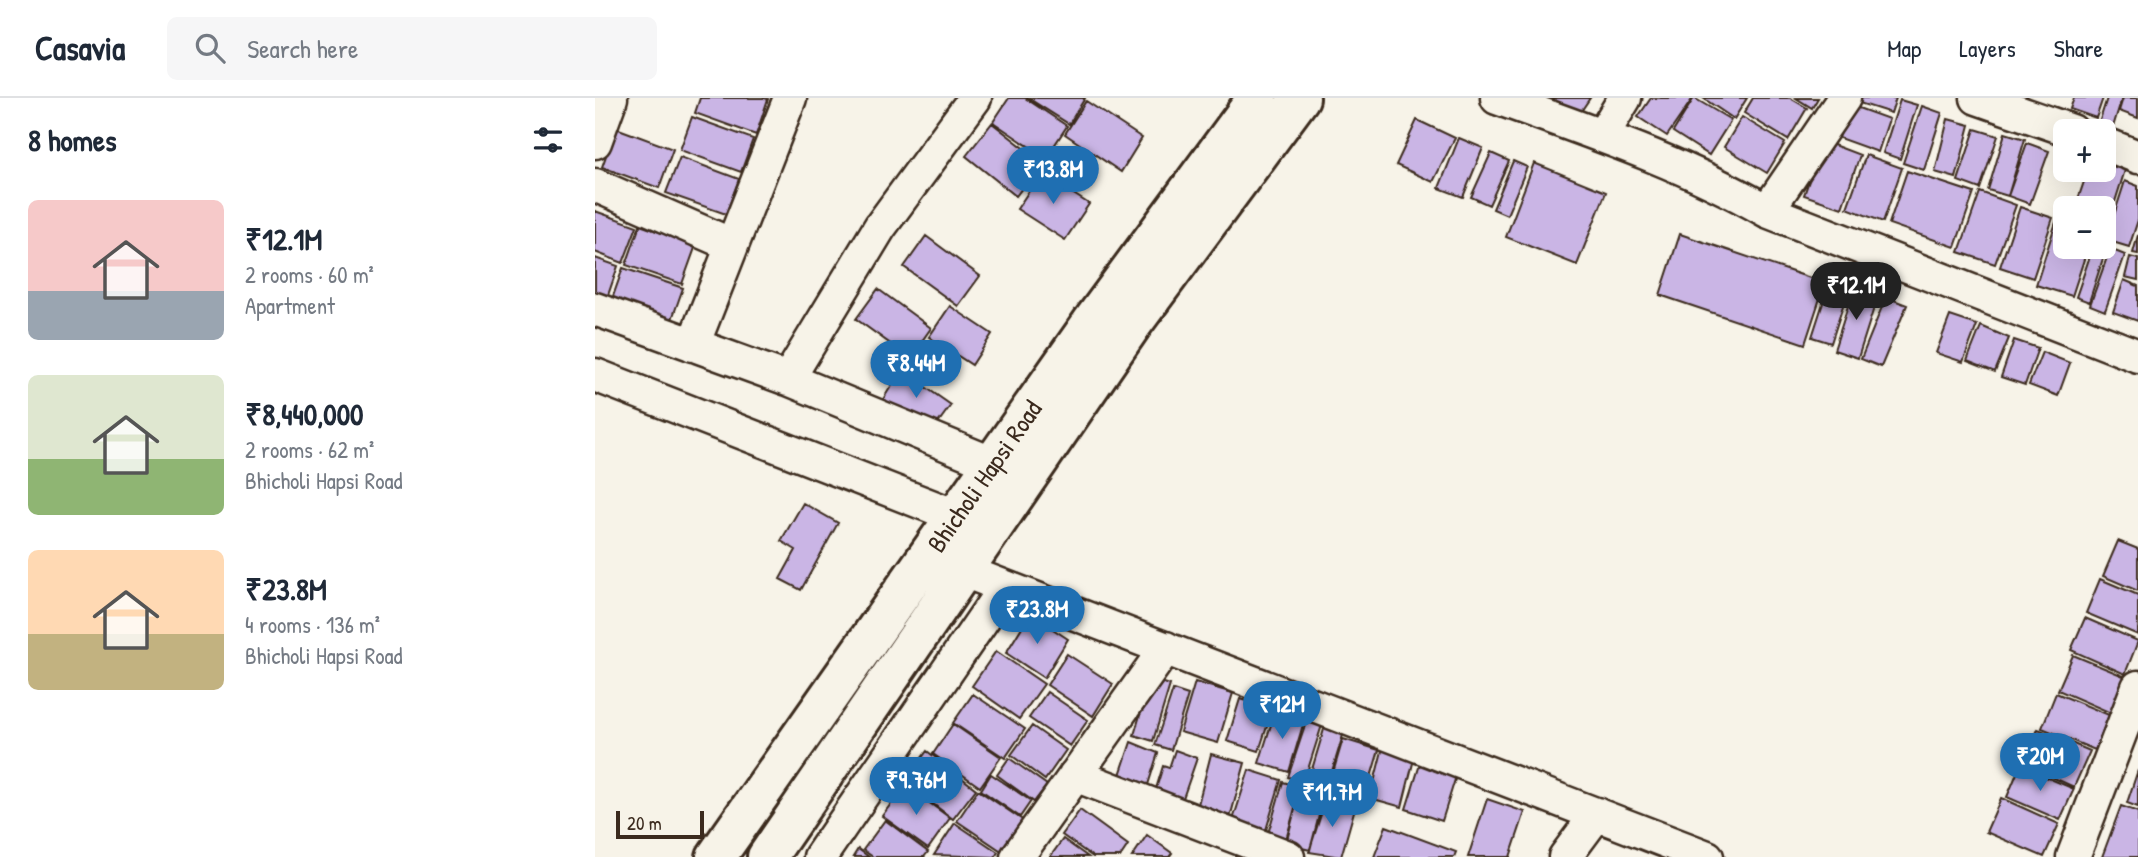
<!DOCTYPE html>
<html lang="en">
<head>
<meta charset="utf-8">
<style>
  :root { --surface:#fff; --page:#f6f6f7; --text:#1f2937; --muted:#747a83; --line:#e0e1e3; --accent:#1f6fb2 }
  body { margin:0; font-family:"Patrick Hand",sans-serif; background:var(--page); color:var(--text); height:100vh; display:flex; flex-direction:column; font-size:26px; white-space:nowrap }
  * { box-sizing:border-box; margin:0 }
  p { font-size:23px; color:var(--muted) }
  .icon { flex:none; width:38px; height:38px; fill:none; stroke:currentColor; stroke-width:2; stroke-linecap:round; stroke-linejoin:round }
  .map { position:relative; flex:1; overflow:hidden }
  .drawer { display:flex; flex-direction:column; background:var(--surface); width:595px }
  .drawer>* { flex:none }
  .controls { position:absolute; left:1458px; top:21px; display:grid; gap:14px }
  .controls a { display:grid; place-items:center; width:63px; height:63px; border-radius:10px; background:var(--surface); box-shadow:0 7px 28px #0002; font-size:35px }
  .scale { position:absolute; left:21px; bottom:18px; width:88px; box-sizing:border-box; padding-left:7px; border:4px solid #3b2a1e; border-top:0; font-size:19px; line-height:24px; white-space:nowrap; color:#3b2a1e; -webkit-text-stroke:5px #f7f3e8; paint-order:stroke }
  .price { position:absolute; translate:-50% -60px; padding:0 16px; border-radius:24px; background:var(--accent); color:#fff; font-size:23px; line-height:46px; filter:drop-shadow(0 2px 4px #0008) }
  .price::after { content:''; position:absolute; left:50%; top:42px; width:21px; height:16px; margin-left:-10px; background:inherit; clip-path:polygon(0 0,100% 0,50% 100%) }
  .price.on { background:#222; color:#fff }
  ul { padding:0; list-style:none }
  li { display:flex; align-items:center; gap:21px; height:175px; padding:0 28px }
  li span { display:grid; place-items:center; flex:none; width:196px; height:140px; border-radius:10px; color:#555 }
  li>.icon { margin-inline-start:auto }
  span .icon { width:84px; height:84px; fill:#fffc; stroke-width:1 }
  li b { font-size:30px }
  h2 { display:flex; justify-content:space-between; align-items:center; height:84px; padding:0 28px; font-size:30px }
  header { display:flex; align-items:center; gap:42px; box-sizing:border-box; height:98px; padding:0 35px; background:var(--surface); border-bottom:2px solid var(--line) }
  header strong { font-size:33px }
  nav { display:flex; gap:38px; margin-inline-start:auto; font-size:24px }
  .search { width:490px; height:63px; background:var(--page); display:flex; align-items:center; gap:18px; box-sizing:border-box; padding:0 24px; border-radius:10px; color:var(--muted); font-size:26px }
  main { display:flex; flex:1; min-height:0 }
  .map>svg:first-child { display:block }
  .building { fill:#cab5e5; stroke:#3b2a1e; stroke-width:2 }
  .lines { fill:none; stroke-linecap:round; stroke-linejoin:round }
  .street-casing { stroke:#3b2a1e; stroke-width:37 }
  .secondary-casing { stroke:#3b2a1e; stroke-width:44 }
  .street { stroke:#f7f3e8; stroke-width:32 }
  .secondary { stroke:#f7f3e8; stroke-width:38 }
  .labels { text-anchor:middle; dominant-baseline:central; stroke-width:5; stroke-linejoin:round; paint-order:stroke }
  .street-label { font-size:26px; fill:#3b2a1e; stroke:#f7f3e8 }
</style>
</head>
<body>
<header>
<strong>Casavia</strong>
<div class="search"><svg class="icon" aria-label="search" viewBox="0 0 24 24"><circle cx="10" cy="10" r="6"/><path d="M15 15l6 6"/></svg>Search here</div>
<nav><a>Map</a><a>Layers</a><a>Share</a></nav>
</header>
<main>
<section class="drawer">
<h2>8 homes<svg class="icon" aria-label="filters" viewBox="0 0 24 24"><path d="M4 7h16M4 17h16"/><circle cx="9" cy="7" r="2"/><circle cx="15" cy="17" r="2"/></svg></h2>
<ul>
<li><span style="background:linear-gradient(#f6c9c9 65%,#9aa5b1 0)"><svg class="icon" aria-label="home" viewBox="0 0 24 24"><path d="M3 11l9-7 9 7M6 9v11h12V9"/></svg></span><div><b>₹12.1M</b><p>2 rooms · 60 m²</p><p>Apartment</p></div></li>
<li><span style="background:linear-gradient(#dfe7d0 60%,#8fb573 0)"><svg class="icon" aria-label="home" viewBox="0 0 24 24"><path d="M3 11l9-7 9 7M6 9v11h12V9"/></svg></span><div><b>₹8,440,000</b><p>2 rooms · 62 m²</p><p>Bhicholi Hapsi Road</p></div></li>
<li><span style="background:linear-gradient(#ffd9b3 60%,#c2b280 0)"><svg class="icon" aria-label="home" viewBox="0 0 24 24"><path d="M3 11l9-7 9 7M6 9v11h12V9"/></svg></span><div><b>₹23.8M</b><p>4 rooms · 136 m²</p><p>Bhicholi Hapsi Road</p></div></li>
</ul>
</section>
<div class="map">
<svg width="1543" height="759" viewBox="0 0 1543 759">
  <rect width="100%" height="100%" fill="#f7f3e8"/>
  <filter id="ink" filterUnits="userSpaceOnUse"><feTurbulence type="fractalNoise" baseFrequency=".0143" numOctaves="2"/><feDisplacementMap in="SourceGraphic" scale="14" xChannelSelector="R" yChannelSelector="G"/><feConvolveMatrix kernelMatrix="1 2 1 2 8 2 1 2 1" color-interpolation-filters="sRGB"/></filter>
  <g filter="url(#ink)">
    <path class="building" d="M 105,0 L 169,0 L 173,1 L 161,37 L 100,15 Z
      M 414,0 L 430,0 L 472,28 L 451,60 L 398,24 Z
      M 433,0 L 490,0 L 474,26 Z
      M 943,0 L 995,0 L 978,25 Z
      M 1056,0 L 1098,0 L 1072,38 L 1043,19 Z
      M 1099,0 L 1136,22 L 1114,57 L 1078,34 Z
      M 1108,0 L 1152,0 L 1139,21 Z
      M 1158,0 L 1195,0 L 1212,10 L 1193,42 L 1149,15 Z
      M 1201,0 L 1223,0 L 1217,10 Z
      M 1263,0 L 1301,0 L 1296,15 L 1261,4 Z
      M 1479,0 L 1508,0 L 1501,20 L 1475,11 Z
      M 1512,0 L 1527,0 L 1518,29 L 1504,25 Z
      M 1528,0 L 1543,0 L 1543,20 L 1524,13 Z
      M 1305,2 L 1322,7 L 1305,61 L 1288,55 Z
      M 491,3 L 547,40 L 526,74 L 470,36 Z
      M 1255,7 L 1294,21 L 1283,54 L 1244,40 Z
      M 1327,8 L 1347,15 L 1329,72 L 1308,65 Z
      M 97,19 L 158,41 L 146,74 L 85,52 Z
      M 1147,19 L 1190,45 L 1172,75 L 1129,49 Z
      M 1353,21 L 1375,27 L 1361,80 L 1340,74 Z
      M 822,22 L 860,40 L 838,84 L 801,67 Z
      M 397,25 L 447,64 L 421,98 L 371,58 Z
      M 21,30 L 78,51 L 64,90 L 7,69 Z
      M 1380,31 L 1403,38 L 1385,91 L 1363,83 Z
      M 1410,35 L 1430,41 L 1413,98 L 1393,92 Z
      M 864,40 L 888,50 L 868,99 L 844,90 Z
      M 1228,43 L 1265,57 L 1247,110 L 1209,97 Z
      M 1432,45 L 1454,53 L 1435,106 L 1413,98 Z
      M 896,55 L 914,63 L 894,107 L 876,99 Z
      M 1271,57 L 1307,70 L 1288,124 L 1252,110 Z
      M 85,59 L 144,81 L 131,116 L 71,95 Z
      M 918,63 L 932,69 L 912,117 L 898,111 Z
      M 939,65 L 1011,94 L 982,167 L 911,139 Z
      M 1508,65 L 1530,72 L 1512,129 L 1508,127 L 1508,110 L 1480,110 L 1493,72 L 1508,72 Z
      M 1312,73 L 1379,95 L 1360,149 L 1294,126 Z
      M 446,75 L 494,106 L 470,142 L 422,111 Z
      M 1530,83 L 1543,88 L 1543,122 L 1534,149 L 1511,142 Z
      M 1385,94 L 1421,107 L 1400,166 L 1364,154 Z
      M 1425,109 L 1458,120 L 1438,180 L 1405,169 Z
      M 0,113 L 42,128 L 28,165 L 0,154 Z
      M 1462,121 L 1470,123 L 1470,149 L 1493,149 L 1477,198 L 1441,187 Z
      M 45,127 L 101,147 L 87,186 L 31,167 Z
      M 1085,136 L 1230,185 L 1210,246 L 1065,197 Z
      M 1543,137 L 1543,156 L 1538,155 Z
      M 331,138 L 385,178 L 363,208 L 309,169 Z
      M 1508,147 L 1512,148 L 1494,204 L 1481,199 L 1498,149 Z
      M 1515,151 L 1530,157 L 1510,213 L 1495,207 Z
      M 1535,159 L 1543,161 L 1543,182 L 1530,179 Z
      M 0,160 L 23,168 L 12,200 L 0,195 Z
      M 28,170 L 88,190 L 76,224 L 16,204 Z
      M 1236,180 L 1255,186 L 1236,245 L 1217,239 Z
      M 1529,182 L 1543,188 L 1543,223 L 1518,214 Z
      M 1259,189 L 1283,197 L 1263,260 L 1239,252 Z
      M 283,191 L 336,230 L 315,260 L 261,221 Z
      M 1291,199 L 1312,207 L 1286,269 L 1266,261 Z
      M 355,208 L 397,236 L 377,267 L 334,239 Z
      M 1355,218 L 1382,227 L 1368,264 L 1341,255 Z
      M 1386,228 L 1414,240 L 1400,274 L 1372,263 Z
      M 1419,242 L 1443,250 L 1430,287 L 1406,279 Z
      M 1447,254 L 1475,265 L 1463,298 L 1434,287 Z
      M 306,272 L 356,307 L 340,329 L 287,303 Z
      M 208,405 L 243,425 L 206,492 L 185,481 L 201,452 L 186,443 Z
      M 1523,443 L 1543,451 L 1543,493 L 1508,478 Z
      M 1505,481 L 1543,497 L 1543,537 L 1491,515 Z
      M 435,516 L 473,541 L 449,580 L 411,555 Z
      M 1490,520 L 1543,543 L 1530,576 L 1476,552 Z
      M 401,553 L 449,586 L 424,621 L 377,588 Z
      M 472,556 L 518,586 L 498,618 L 452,587 Z
      M 1478,557 L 1531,579 L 1516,615 L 1463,592 Z
      M 556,581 L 575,587 L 558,643 L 539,637 Z
      M 600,584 L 638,595 L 623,645 L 585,634 Z
      M 578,592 L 593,597 L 576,652 L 560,647 Z
      M 452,594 L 493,622 L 475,648 L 434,620 Z
      M 1461,595 L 1514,617 L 1500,652 L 1447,630 Z
      M 378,596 L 430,631 L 410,660 L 358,625 Z
      M 645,601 L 678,610 L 664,653 L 632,643 Z
      M 681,611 L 710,620 L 694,674 L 664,665 Z
      M 712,622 L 727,627 L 709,684 L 693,679 Z
      M 358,626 L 406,659 L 385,689 L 338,656 Z
      M 437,628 L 471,652 L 450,682 L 416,657 Z
      M 730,628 L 749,634 L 731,693 L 712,688 Z
      M 1443,631 L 1495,653 L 1479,689 L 1428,666 Z
      M 748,641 L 784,652 L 768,706 L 732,695 Z
      M 536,644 L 563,655 L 551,693 L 522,686 Z
      M 788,649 L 820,657 L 807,709 L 775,700 Z
      M 580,652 L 602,660 L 587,703 L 560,694 L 568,668 L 574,670 Z
      M 332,653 L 381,691 L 358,721 L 309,684 Z
      M 616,656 L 650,665 L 633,727 L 600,718 Z
      M 414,660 L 452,687 L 439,704 L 402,677 Z
      M 826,663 L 862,675 L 847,723 L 811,711 Z
      M 1425,668 L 1479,691 L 1465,722 L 1412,699 Z
      M 654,672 L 686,682 L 671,732 L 638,722 Z
      M 1543,672 L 1543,709 L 1532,705 Z
      M 396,676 L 436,703 L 425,719 L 386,692 Z
      M 688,684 L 706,689 L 690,745 L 672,739 Z
      M 310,687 L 355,720 L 333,751 L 287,718 Z
      M 383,692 L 429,723 L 408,754 L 362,723 Z
      M 705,692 L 729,698 L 715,752 L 691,746 Z
      M 1406,700 L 1464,726 L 1449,759 L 1391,734 Z
      M 731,701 L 760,710 L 746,759 L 714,754 Z
      M 892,701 L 930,714 L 915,759 L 873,759 Z
      M 1526,708 L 1543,714 L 1543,759 L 1507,759 Z
      M 485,712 L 533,747 L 525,759 L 498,759 L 467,737 Z
      M 290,722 L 333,754 L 329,759 L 278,759 L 268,752 Z
      M 360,725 L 403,754 L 400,759 L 339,757 Z
      M 791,728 L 861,754 L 859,759 L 779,759 Z
      M 552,737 L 577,755 L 574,759 L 537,759 Z
      M 468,741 L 493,759 L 455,759 Z
      M 263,751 L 274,759 L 258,759 Z"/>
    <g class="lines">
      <g class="street-casing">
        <path id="street" d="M 902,0 C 993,33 1087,64 1172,113 L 1543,258
          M 1382,0 L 1477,33
          M 1007,38 L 1030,0
          M 0,44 L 16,0
          M 1508,45 L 1543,59
          M 0,87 L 137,147
          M 1172,113 L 1249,0
          M 0,211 L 193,281 L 399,366
          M 98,247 L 195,0
          M 0,277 L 361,418
          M 193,281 L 285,129 L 380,0
          M 369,473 L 1112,759
          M 480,677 L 693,759
          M 225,759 L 410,489
          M 422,759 L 571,550
          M 970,759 L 1002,716
          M 1478,759 L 1543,589"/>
      </g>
      <g class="secondary-casing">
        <path id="secondary" d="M 121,759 L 500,220 L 662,0
          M 172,759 L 536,228 L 705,0"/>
      </g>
      <use href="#street" class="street"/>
      <use href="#secondary" class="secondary"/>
    </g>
  </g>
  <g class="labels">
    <g class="street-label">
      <text transform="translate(389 378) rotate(-55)">Bhicholi Hapsi Road</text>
    </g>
  </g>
</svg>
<div class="controls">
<a>+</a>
<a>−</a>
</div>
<div class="scale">20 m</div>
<b class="price" style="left:458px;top:108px">₹13.8M</b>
<b class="price on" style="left:1261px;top:224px">₹12.1M</b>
<b class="price" style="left:321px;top:302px">₹8.44M</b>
<b class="price" style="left:442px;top:548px">₹23.8M</b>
<b class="price" style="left:687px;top:643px">₹12M</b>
<b class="price" style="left:1445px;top:695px">₹20M</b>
<b class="price" style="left:321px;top:719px">₹9.76M</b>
<b class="price" style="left:737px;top:731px">₹11.7M</b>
</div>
</main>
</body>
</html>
